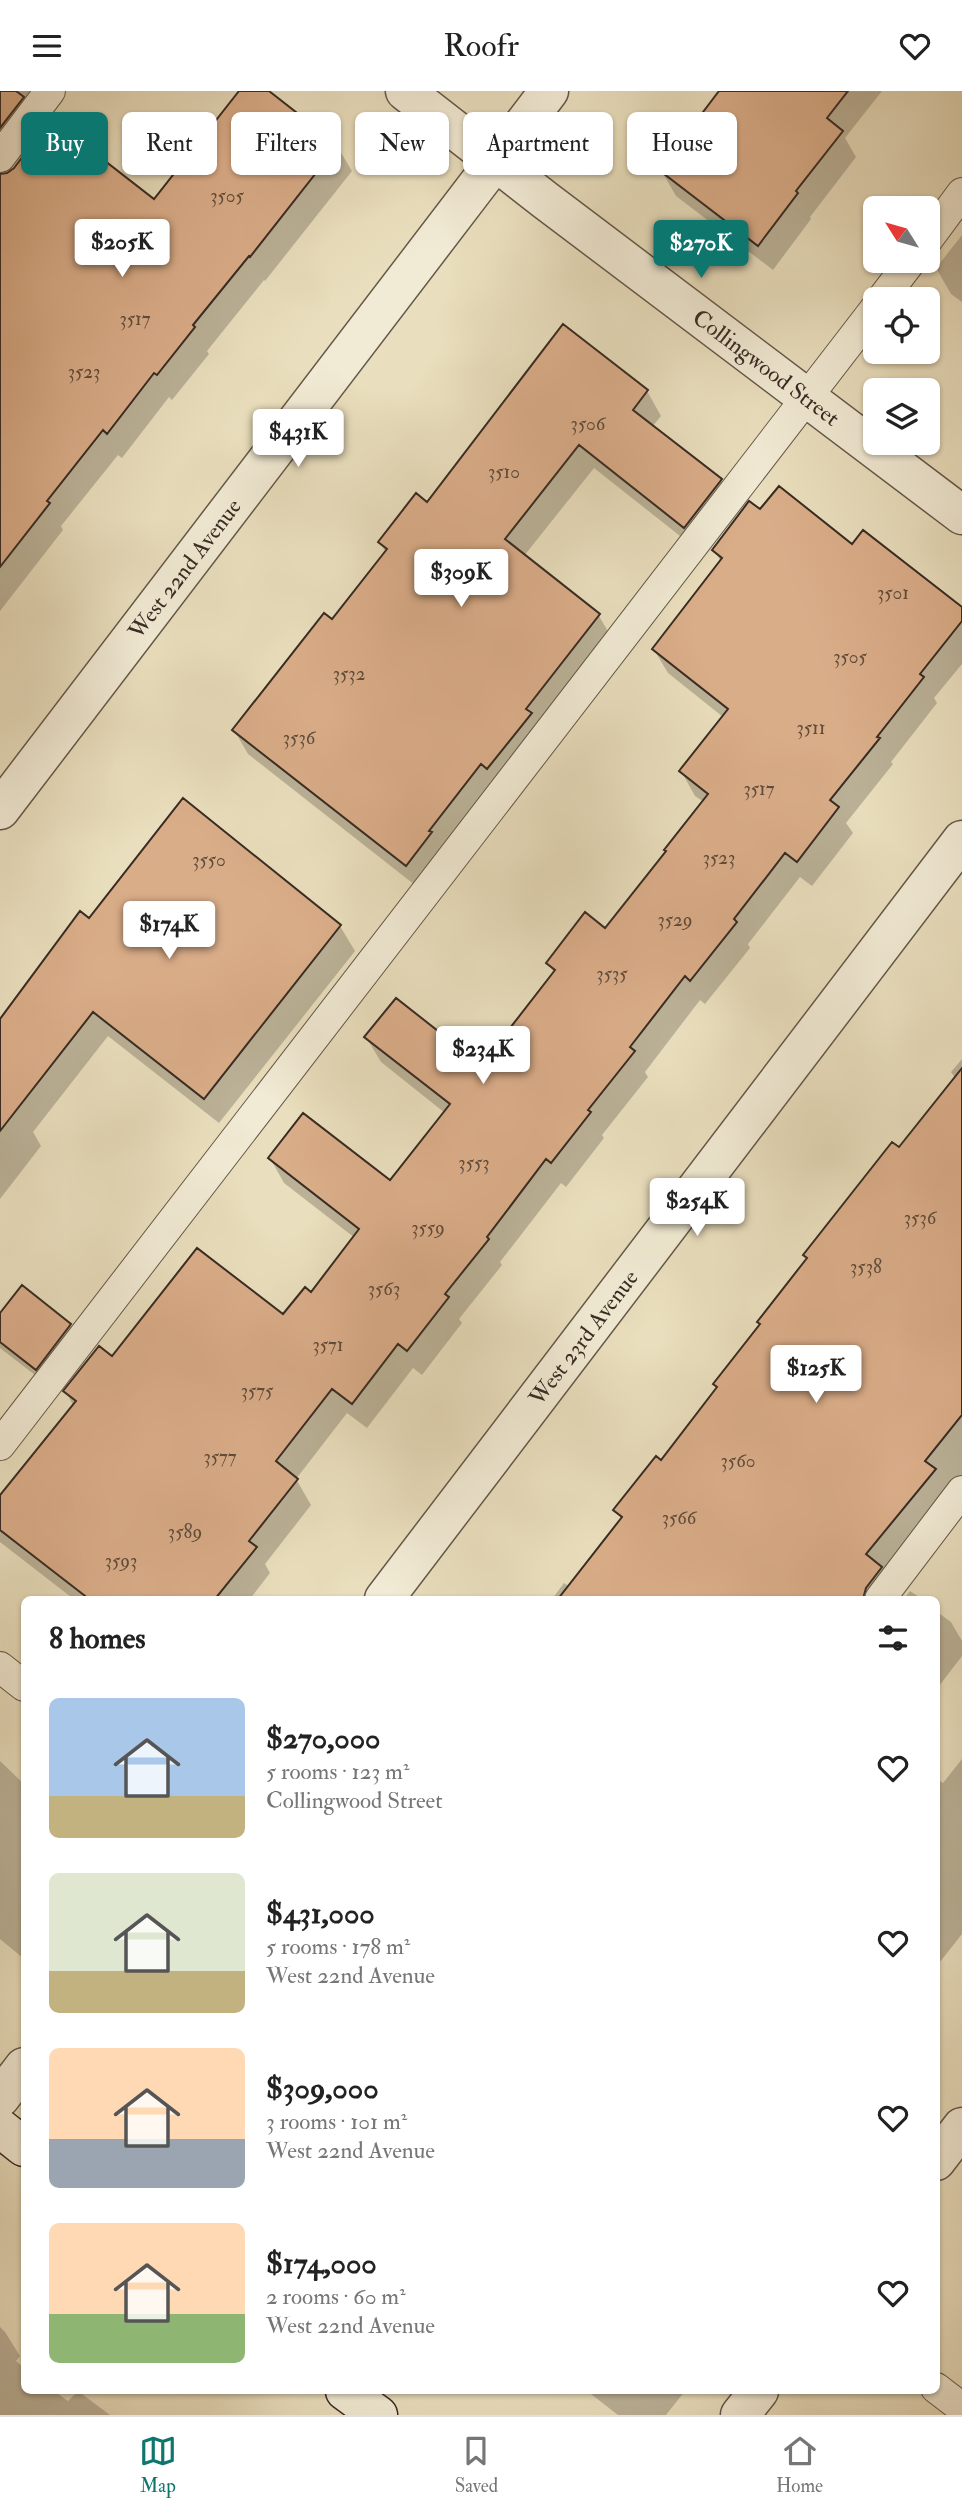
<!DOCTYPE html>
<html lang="en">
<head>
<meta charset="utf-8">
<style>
  :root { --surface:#fff; --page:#f6f6f6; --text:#222; --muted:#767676; --line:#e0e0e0; --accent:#0f766e }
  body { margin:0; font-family:"IM FELL Double Pica",serif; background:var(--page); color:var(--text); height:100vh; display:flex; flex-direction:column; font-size:26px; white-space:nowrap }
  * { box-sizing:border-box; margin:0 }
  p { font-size:23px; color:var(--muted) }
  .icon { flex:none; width:38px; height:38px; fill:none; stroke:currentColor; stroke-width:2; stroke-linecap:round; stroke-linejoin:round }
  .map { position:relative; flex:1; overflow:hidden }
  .panel { position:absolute; left:21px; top:1505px; width:919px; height:798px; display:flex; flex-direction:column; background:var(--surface); border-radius:10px; box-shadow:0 2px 5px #0004 }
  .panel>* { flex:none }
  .banner { position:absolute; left:21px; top:21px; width:920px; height:63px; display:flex; gap:14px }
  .needle { width:46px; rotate:307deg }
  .controls { position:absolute; left:863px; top:105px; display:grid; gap:14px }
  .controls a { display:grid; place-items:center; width:77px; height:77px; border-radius:10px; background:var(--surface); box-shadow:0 2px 5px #0004; font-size:35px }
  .price { position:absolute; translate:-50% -60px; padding:0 16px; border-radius:7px; background:#fff; color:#222; font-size:23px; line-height:46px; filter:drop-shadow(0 2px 4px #0008) }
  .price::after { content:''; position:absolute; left:50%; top:42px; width:21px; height:16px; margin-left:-10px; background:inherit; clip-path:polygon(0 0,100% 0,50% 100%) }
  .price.on { background:var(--accent); color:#fff }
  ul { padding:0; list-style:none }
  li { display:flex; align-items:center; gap:21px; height:175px; padding:0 28px }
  li span { display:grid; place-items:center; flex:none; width:196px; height:140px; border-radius:10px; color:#555 }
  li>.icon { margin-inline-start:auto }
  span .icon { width:84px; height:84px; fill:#fffc; stroke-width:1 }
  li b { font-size:30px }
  h2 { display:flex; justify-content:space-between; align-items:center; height:84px; padding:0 28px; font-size:30px }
  .pill { padding:0 24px; border-radius:10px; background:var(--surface); box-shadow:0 2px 5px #0004; font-size:24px; line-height:63px }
  .pill.on { background:var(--accent); color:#fff }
  header { display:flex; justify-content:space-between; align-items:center; height:91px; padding:0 28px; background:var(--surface); font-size:32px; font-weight:600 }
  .dock { display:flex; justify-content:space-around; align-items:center; height:98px; border-top:2px solid var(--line); background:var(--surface); font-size:19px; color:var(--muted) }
  .dock a { display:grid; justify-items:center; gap:4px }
  .dock .on { color:var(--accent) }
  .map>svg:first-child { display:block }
  .shadow { fill:#0003 }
  .building { fill:#daad89; stroke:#382b23; stroke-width:2 }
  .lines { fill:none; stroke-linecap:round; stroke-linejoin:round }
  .lane-casing { stroke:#64584a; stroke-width:32 }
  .street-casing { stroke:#64584a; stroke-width:41 }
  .secondary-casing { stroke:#382b23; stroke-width:41 }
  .lane { stroke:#f1ead4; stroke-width:30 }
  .street { stroke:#f1ead4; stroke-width:38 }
  .secondary { stroke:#f1ead4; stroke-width:38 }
  .labels { text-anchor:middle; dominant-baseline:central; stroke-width:5; stroke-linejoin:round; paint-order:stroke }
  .number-label { font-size:19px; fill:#604c3c }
  .street-label { font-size:23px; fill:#382b23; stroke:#f1ead4 }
</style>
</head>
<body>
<header><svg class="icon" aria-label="menu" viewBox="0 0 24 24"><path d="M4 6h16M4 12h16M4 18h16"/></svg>Roofr<svg class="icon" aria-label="heart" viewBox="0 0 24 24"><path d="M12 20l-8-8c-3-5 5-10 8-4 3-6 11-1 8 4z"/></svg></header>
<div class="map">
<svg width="962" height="2324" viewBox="0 0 962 2324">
  <rect width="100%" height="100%" fill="#e9debd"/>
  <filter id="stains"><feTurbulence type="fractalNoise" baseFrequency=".00286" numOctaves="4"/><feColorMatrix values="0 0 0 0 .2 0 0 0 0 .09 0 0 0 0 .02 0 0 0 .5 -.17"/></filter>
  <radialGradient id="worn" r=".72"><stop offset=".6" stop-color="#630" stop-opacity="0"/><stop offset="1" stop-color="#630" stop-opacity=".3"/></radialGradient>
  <path class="shadow" d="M 0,0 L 58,0 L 0,81 Z
    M 241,0 L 266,0 L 337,55 L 352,80 L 265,190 L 264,189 L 207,260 L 209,263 L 172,309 L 169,306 L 122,367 L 118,364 L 61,435 L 63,439 L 0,520 L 0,85 L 154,111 Z
    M 719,0 L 882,0 L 845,47 L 856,66 L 810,126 L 811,128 L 773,179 L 676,105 L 661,79 Z
    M 962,144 L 962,211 L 951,203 L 936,177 Z
    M 647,300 L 661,325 L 652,336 L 721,389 L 734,413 L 699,460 L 594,377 L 524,465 L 599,525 L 613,549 L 420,798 L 248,663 L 234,639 L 332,531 L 386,462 L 380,451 L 427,413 Z
    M 761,421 L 853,456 L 962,518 L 962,573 L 934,607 L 937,612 L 891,671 L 893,673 L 846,732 L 853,742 L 812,795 L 800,786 L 748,853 L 750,857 L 705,913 L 700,909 L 645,981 L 648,986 L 602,1044 L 604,1047 L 566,1096 L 561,1092 L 500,1171 L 502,1174 L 459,1228 L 462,1232 L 422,1284 L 413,1277 L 367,1337 L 347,1322 L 296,1388 L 311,1414 L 265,1473 L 270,1482 L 250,1508 L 69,1508 L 71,1506 L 0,1451 L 0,1408 L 74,1316 L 66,1301 L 113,1268 L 284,1225 L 311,1203 L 355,1147 L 284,1092 L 270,1067 L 390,1091 L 445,1022 L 381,971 L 366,946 L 475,972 L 500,952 L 554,882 L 548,872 L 606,839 L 704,711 L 695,705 L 681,680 L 723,626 L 668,582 L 653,557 L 721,471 L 714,459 Z
    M 89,829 L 340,835 L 355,860 L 219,1032 L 108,945 L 33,1041 L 41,1055 L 0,1108 L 0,932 Z
    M 962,968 L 962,1418 L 893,1508 L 552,1508 L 564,1492 L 570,1496 L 622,1429 L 616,1419 L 661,1371 L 718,1298 L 715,1293 L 956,988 L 951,981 Z
    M 0,1224 L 70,1234 L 77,1247 L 44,1291 L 0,1257 Z
    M 910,1500 L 922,1508 L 904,1508 Z
    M 936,1520 L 951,1531 L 962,1550 L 962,1565 L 936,1599 Z
    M 962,1668 L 962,1843 L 936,1876 L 936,1687 L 943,1692 Z
    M 0,1670 L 24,1693 L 23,1867 L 0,1848 Z
    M 0,2236 L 5,2241 L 20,2265 L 16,2270 L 24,2277 L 24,2300 L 54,2300 L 68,2310 L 78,2300 L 110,2324 L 0,2324 Z
    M 587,2300 L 685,2300 L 666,2324 L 618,2324 Z"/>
  <path class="building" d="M 0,0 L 16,0 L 24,6 L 0,37 Z
    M 239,0 L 269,0 L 338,54 L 250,166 L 249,165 L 193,234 L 195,236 L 157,284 L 154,282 L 107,343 L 103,339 L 47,410 L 50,412 L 0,476 L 0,83 L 7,82 L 14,77 L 51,28 L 154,108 Z
    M 719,0 L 848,0 L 827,27 L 843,40 L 796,100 L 798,102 L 758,155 L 659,79 Z
    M 563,233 L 648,299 L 633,319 L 722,388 L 684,437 L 579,354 L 505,448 L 600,523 L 526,618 L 532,622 L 487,678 L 481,673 L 429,740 L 432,741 L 406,775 L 232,639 L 324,522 L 332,528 L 387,458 L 378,451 L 416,402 L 427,411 Z
    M 779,395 L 852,453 L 863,439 L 962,516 L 962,530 L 920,583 L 924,586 L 877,646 L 880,647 L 830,709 L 839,716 L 797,771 L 785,762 L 734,828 L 737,831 L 690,890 L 685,885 L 630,956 L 635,960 L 588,1019 L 591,1021 L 551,1072 L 546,1068 L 487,1146 L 489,1148 L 445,1203 L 449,1206 L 407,1260 L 398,1253 L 352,1313 L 332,1298 L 276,1370 L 298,1388 L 249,1450 L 257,1456 L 215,1508 L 89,1508 L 0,1439 L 0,1404 L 76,1310 L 63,1300 L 99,1255 L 112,1265 L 197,1157 L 283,1223 L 305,1196 L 311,1201 L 359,1138 L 268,1067 L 303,1022 L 390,1089 L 450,1013 L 364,946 L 396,907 L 475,969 L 494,945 L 500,950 L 555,879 L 546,872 L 585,821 L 605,837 L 666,760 L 664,759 L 708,703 L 679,680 L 728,618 L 652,558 L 722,467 L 712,459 L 749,410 L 760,418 Z
    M 183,707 L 341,834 L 204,1008 L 93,921 L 0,1040 L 0,928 L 80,820 L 89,827 Z
    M 962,977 L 962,1324 L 925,1370 L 936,1378 L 866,1463 L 882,1476 L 866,1497 L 863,1508 L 558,1508 L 622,1426 L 613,1419 L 656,1365 L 661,1369 L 717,1296 L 713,1293 L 760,1233 L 757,1231 L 807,1167 L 803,1164 L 892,1051 L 899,1056 Z
    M 22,1194 L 71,1233 L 36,1279 L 0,1251 L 0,1222 Z"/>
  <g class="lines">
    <g class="lane-casing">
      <path id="lane" d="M 0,66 L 50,0
        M 928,148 L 962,102
        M 882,208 L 911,170
        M 0,1354 L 875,218
        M 880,1508 L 962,1400
        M 0,1576 L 24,1595
        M 936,2297 L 962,2317"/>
    </g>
    <g class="street-casing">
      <g id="street">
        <path id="s1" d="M 405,0 L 545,109 L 962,424"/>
        <path id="s2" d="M 0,719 L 549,0"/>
        <path id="s3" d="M 384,1508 L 962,749"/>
        <path d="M 0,2007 L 24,1976"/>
        <path d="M 936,2070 L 962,2036"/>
        <path d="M 740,2324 L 759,2300"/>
      </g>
    </g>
    <g class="secondary-casing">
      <path id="secondary" d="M 0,2037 L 24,2056
        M 345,2300 L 378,2324"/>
    </g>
    <use href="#lane" class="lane"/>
    <use href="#street" class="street"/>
    <use href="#secondary" class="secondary"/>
  </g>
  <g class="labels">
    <g class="number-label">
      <text x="227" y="105">3505</text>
      <text x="135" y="228">3517</text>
      <text x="84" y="281">3523</text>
      <text x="588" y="333">3506</text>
      <text x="504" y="381">3510</text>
      <text x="893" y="502">3501</text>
      <text x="850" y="566">3505</text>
      <text x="349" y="583">3532</text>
      <text x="811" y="637">3511</text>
      <text x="299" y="647">3536</text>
      <text x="759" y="698">3517</text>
      <text x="719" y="767">3523</text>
      <text x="209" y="769">3550</text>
      <text x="675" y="829">3529</text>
      <text x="612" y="883">3535</text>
      <text x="474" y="1072">3553</text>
      <text x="920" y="1127">3536</text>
      <text x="428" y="1137">3559</text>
      <text x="866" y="1176">3538</text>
      <text x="384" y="1198">3563</text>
      <text x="328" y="1254">3571</text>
      <text x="257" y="1300">3575</text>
      <text x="220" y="1366">3577</text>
      <text x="738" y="1370">3560</text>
      <text x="679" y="1427">3566</text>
      <text x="185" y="1441">3589</text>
      <text x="121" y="1470">3593</text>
    </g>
    <g class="street-label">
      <text stroke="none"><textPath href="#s1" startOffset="455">Collingwood Street</textPath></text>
      <text stroke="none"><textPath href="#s2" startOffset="304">West 22nd Avenue</textPath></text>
      <text stroke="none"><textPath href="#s3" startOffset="329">West 23rd Avenue</textPath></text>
    </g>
  </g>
  <rect width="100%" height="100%" filter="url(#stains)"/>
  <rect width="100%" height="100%" fill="url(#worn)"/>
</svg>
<div class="controls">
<a><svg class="needle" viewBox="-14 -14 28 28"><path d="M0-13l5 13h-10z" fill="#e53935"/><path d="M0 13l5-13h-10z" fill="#767676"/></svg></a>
<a><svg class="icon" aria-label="locate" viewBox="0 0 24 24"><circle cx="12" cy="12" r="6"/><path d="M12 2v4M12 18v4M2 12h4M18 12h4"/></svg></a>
<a><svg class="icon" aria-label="layers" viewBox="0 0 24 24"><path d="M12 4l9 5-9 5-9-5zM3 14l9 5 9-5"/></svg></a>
</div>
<b class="price" style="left:122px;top:188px">$205K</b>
<b class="price on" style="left:701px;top:189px">$270K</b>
<b class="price" style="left:298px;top:378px">$431K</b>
<b class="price" style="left:461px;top:518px">$309K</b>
<b class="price" style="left:169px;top:870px">$174K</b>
<b class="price" style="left:483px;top:995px">$234K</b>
<b class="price" style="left:697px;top:1147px">$254K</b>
<b class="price" style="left:816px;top:1314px">$125K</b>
<div class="banner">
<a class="pill on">Buy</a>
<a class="pill">Rent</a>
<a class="pill">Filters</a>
<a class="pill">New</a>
<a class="pill">Apartment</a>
<a class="pill">House</a>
</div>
<section class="panel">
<h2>8 homes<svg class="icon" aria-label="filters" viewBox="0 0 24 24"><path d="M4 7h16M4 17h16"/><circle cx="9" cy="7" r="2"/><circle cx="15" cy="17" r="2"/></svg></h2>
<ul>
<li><span style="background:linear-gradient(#a9c7e8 70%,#c2b280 0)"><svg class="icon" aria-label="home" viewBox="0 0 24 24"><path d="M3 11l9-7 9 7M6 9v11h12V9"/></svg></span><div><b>$270,000</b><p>5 rooms · 123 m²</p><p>Collingwood Street</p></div><svg class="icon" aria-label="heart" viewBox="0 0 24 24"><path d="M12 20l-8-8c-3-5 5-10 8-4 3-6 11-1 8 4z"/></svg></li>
<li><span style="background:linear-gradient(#dfe7d0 70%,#c2b280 0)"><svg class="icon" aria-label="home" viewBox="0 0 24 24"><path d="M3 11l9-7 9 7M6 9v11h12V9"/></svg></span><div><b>$431,000</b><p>5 rooms · 178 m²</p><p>West 22nd Avenue</p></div><svg class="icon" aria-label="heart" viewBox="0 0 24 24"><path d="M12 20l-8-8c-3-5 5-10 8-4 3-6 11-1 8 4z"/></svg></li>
<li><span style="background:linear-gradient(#ffd9b3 65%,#9aa5b1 0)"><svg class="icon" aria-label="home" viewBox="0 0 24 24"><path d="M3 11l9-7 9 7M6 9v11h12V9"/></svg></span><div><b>$309,000</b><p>3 rooms · 101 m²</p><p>West 22nd Avenue</p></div><svg class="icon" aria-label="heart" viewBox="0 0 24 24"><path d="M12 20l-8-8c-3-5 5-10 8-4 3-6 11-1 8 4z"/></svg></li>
<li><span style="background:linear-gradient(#ffd9b3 65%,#8fb573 0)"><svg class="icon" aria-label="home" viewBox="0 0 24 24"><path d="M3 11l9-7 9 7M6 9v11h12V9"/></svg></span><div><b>$174,000</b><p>2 rooms · 60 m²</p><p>West 22nd Avenue</p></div><svg class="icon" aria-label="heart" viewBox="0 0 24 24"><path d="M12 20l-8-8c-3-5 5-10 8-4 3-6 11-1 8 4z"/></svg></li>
</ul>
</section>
</div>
<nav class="dock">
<a class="on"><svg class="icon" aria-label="map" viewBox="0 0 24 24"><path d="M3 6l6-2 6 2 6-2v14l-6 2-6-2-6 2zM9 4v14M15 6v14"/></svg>Map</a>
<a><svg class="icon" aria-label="saved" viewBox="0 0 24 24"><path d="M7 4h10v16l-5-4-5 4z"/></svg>Saved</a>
<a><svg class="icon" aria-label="home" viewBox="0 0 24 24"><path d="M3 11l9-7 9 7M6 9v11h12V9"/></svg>Home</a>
</nav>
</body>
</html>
